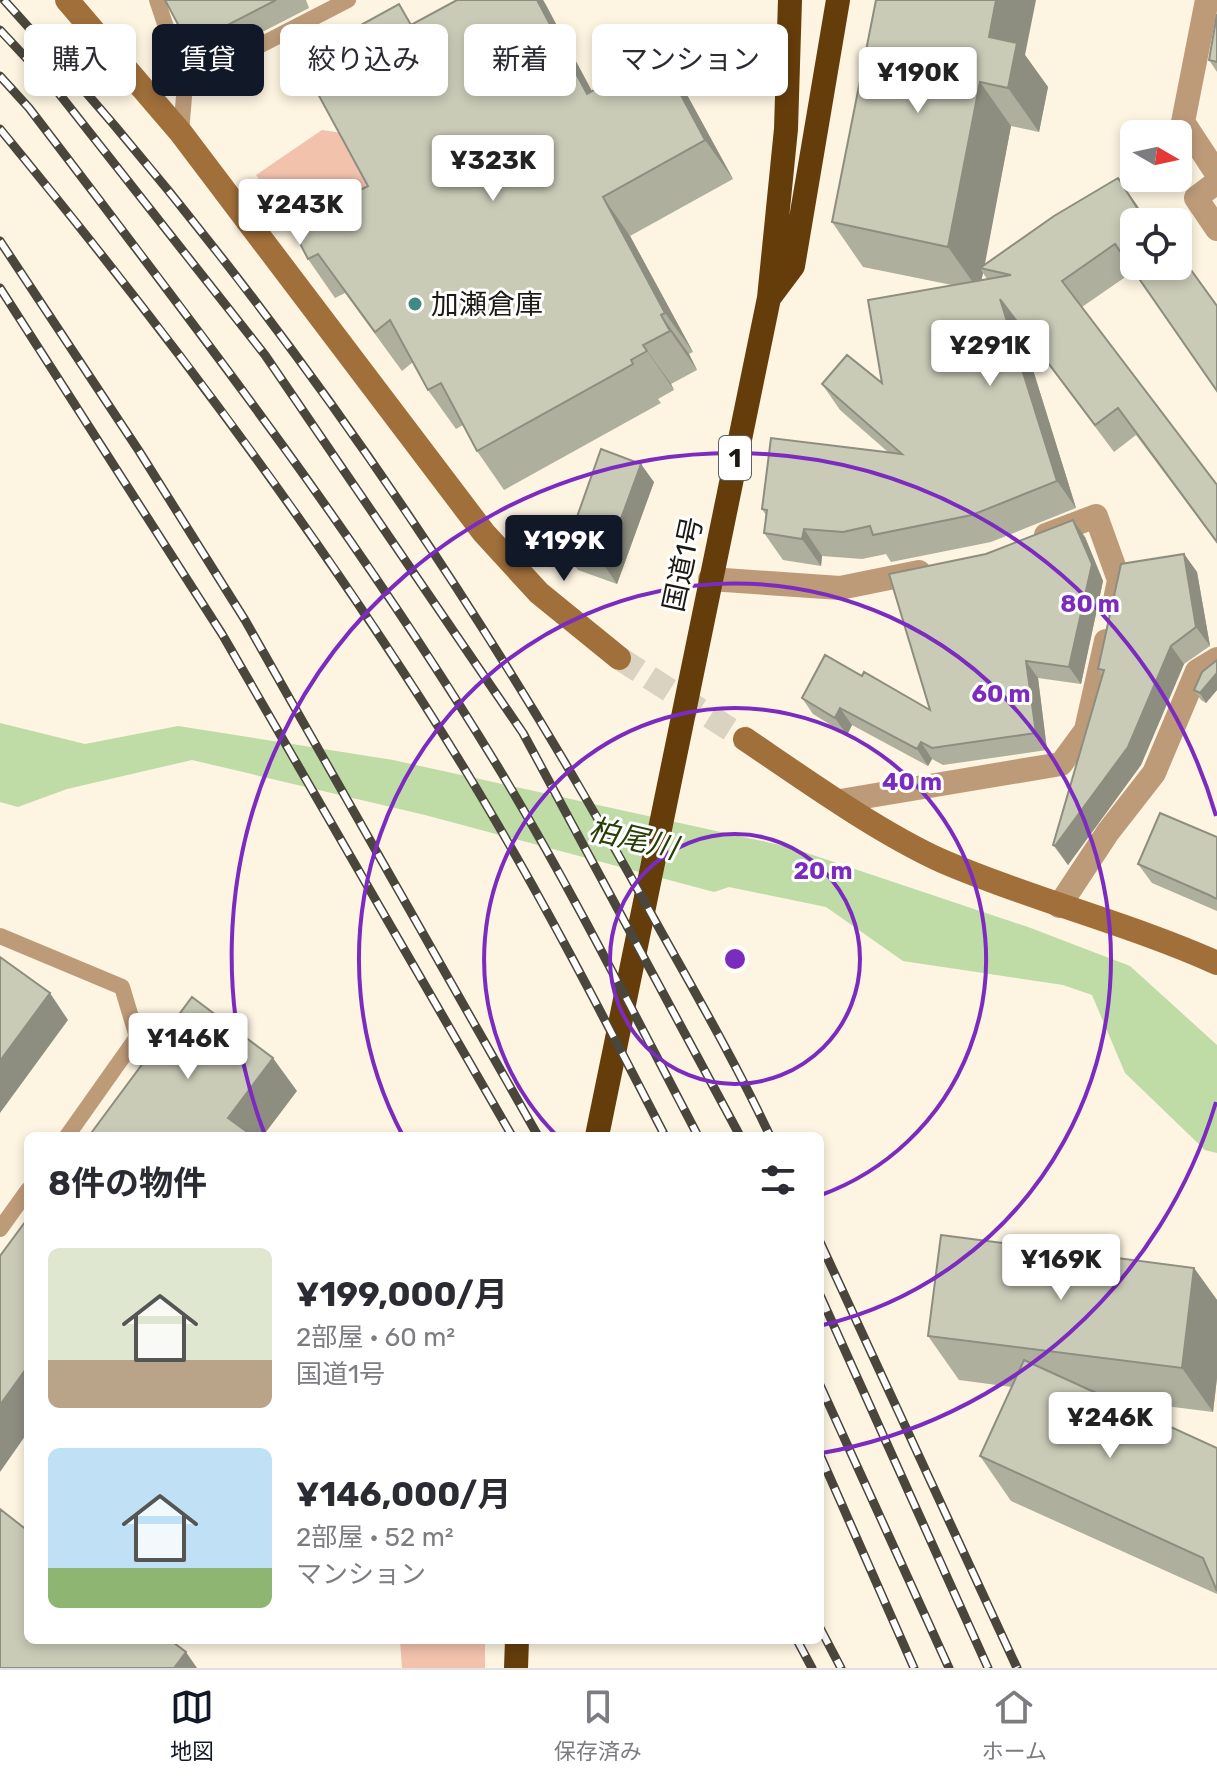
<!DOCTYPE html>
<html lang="ja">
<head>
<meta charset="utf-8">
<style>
  :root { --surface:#fff; --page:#f2f2f3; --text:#2b2b33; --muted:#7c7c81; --line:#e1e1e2; --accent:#111827 }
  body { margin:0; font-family:Rubik,"Noto Sans JP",sans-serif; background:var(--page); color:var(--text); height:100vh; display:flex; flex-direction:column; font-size:30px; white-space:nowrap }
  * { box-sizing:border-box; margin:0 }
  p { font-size:26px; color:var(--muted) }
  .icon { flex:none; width:44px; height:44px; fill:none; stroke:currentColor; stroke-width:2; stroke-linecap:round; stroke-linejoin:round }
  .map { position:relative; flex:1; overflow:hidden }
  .panel { position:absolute; left:24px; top:1132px; width:800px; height:512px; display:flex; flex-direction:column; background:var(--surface); border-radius:12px; box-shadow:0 4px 12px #0003 }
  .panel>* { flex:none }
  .hud { position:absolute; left:24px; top:24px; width:800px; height:72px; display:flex; gap:16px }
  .needle { width:52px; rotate:99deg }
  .fabs { position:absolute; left:1120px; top:120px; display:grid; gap:16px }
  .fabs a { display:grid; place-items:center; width:72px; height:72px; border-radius:12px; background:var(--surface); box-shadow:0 4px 12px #0003; font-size:40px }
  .price { position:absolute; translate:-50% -68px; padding:0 18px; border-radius:8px; background:#fff; color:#222; font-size:26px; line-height:52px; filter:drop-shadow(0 2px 4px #0008) }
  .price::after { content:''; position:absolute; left:50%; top:48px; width:24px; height:18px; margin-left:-12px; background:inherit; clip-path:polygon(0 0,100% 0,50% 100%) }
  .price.on { background:var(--accent); color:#fff }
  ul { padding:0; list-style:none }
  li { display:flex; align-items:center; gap:24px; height:200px; padding:0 24px }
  li span { display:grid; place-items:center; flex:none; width:224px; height:160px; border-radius:12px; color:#555 }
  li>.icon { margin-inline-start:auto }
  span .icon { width:96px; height:96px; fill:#fffc; stroke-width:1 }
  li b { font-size:34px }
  h2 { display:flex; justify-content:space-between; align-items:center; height:96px; padding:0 24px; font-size:34px }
  .tag { padding:0 28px; border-radius:12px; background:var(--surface); box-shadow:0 4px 12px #0003; font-size:28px; line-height:72px }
  .tag.on { background:var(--accent); color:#fff }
  .tab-bar { display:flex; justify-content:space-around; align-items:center; height:112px; border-top:2px solid var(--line); background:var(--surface); font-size:22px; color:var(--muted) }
  .tab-bar a { display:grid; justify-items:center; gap:4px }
  .tab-bar .on { color:var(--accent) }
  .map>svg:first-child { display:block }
  .green { fill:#f2c2ad }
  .water { fill:#bfdba6 }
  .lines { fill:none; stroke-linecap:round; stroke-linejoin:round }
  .secondary-tunnel { stroke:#dbd3c2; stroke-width:24; stroke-dasharray:24 12; stroke-linecap:butt }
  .lane { stroke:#bd9b79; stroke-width:16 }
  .street { stroke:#bd9b79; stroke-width:24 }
  .secondary { stroke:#a06f3a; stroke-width:24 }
  .highway { stroke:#653d0b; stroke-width:24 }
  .rail-casing { stroke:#4a463c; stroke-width:9 }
  .rail { stroke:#fff; stroke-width:6; stroke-dasharray:18; stroke-linecap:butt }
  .wall { fill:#aeaf9d; fill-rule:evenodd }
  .shaded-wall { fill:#8d8e80 }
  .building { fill:#cacbb7; stroke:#8d8e80; stroke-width:2 }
  .ring { fill:none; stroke:#7b2cbf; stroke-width:4 }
  .poi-dot { fill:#418988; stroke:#fff; stroke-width:3 }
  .labels { text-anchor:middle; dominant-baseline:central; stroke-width:6; stroke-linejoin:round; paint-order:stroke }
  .shield { fill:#fff; stroke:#615f5a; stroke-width:2 }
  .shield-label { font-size:26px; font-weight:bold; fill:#1d1a13 }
  .poi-label { font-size:28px; fill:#1d1a13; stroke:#fff; text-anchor:start }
  .street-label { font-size:28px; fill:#1d1a13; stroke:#fff }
  .water-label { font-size:30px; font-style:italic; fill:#273e04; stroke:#fff }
  .centre { fill:#7b2cbf; stroke:#fff; stroke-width:4 }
  .ring-label { font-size:24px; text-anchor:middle; font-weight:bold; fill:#7b2cbf; stroke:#fff; stroke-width:6; stroke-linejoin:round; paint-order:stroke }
</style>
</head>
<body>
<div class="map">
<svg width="1217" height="1668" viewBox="0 0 1217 1668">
  <rect width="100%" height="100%" fill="#fdf4e1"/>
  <path class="green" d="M 322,130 L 342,133 L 391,221 L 319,260 L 256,175 Z
    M 400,1640 L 485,1640 L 485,1668 L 402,1668 Z"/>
  <path class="water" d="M 0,723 L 85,744 L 178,726 L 393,760 L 789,847 L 1028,927 L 1130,966 L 1217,1045 L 1217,1153 L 1205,1150 L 1125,1073 L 1092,995 L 1063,985 L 903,961 L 826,907 L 729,887 L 714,892 L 425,815 L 192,760 L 67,789 L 18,807 L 0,802 Z"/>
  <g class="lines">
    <path class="secondary-tunnel" d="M 619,658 L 745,739"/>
    <path class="lane" d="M 157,0 L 185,84 L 181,133
      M 185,84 L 348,0
      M 0,936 L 122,987 L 137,1037 L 67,1136
      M 0,1229 L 28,1190"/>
    <path class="street" d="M 1207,0 L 1183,122 L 1217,174
      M 1217,182 L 1196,198 L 1217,229
      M 1046,535 L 1096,516 L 1119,580 L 1114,605
      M 710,579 L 840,588 L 919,572
      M 840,801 L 1061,764 L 1086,730 L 1106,641
      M 1059,906 L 1108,832 L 1154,773 L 1197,671 L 1217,659"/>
    <path class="secondary" d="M 67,0 L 181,133 L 484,533 L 539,593 L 619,658
      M 745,739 C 804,779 878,832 942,861 C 1032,900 1128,923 1217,963"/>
    <path class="highway" d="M 769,298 L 793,266 L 838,0
      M 597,1136 L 769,298 L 786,129 L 790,0
      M 516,1668 L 517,1640"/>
    <g class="rail-casing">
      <path id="rail" d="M 4,0 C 257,276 473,589 653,917 C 693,989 735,1061 770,1136
        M 0,30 L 57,91 L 265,355 L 523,733 L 740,1136
        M 0,76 L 29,108 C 194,324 360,539 501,772 C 572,890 634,1014 698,1136
        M 0,129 C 169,334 329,547 467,773 C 539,891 602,1014 665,1136
        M 0,241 L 139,451 L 245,620 L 538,1136
        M 0,288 L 222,634 L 512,1136
        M 820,1242 L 1017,1668
        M 820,1295 L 988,1668
        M 820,1385 L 949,1668
        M 820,1455 L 914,1668
        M 820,1628 L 841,1668
        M 797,1640 L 812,1668"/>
    </g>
    <use href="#rail" class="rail"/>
  </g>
  <path class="wall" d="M 165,0 L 306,0 L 309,8 L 202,63 L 189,45 Z
    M 457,0 L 543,0 L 592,91 L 686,93 L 733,179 L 630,236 L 693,352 L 689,354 L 697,370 L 671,384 L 674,390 L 658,399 L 661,403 L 504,490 L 477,451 L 463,425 L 456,429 L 428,390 L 413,362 L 402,371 L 345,293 L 335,298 L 308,259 L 368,186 L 413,24 Z
    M 876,0 L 1025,55 L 1048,87 L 1039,132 L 1011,126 L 984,265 L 1118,178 L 1145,218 L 1134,271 L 1082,307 L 1217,485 L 1217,543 L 1136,435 L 1114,452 L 1019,325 L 1076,508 L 991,542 L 891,562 L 886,554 L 862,559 L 822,556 L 821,566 L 783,560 L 764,533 L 766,515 L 762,509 L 888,452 L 840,410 L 822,384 L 882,383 L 952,285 L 863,267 L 832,222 ZM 983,273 L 987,279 L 981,280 Z
    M 1217,14 L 1217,72 L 1209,60 Z
    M 654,482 L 617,584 L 578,570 L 565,551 Z
    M 1085,537 L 1103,581 L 1081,684 L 1038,678 L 1047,750 L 943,765 L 932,759 L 928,766 L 852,725 L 847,735 L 813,714 L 802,698 L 862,676 L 930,710 Z
    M 1184,554 L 1197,572 L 1210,646 L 1184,664 L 1141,765 L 1068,865 L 1053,845 L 1102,676 L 1098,669 Z
    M 1217,660 L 1217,690 L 1206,703 L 1201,700 L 1194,690 Z
    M 1217,837 L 1217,911 L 1152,883 L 1138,864 Z
    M 1194,1268 L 1217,1300 L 1217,1378 L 1213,1412 L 1110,1399 L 1217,1448 L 1217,1594 L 1011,1501 L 980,1456 L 1012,1387 L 959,1380 L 928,1336 Z"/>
  <path class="shaded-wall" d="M 537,0 L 543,0 L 546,5 L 614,133 L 587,94 Z
    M 996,0 L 1036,0 L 1025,55 L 1048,87 L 1039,132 L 1008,88 L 989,37 Z
    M 659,54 L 686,93 L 733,179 L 705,140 Z
    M 980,82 L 1011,126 L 984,269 L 980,268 L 983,273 L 979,291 L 948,247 Z
    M 1118,178 L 1137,205 L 1148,222 L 1146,222 Z
    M 603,197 L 630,236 L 693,352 L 665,313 Z
    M 1000,299 L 1019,325 L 1076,508 L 1057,481 Z
    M 661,315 L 689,354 L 697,370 L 670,331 Z
    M 643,345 L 671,384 L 674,390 L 647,351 Z
    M 641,464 L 654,482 L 617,584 L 604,565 Z
    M 1073,520 L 1085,537 L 1103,581 L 1081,684 L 1069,667 Z
    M 804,529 L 822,556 L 821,566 L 802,539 Z
    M 1184,554 L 1197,572 L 1210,646 L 1196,627 Z
    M 1171,646 L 1184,664 L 1141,765 L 1068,865 L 1055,846 Z
    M 1026,661 L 1038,678 L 1047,750 L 1036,733 Z
    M 1217,673 L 1217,690 L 1206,703 L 1200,693 Z
    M 840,708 L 852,725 L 847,735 L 835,718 Z
    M 921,742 L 932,759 L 928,766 L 917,749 Z
    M 50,993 L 68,1020 L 0,1113 L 0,1061 Z
    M 273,1058 L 297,1091 L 263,1136 L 241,1136 L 228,1118 Z
    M 1194,1268 L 1217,1300 L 1217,1378 L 1213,1412 L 1182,1368 Z
    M 28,1366 L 28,1432 L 0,1472 L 0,1405 Z
    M 186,1652 L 197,1668 L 174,1668 Z"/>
  <path class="building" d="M 165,0 L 276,0 L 189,45 Z
    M 457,0 L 537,0 L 587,94 L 659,54 L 705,140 L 603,197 L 665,313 L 661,315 L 670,331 L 643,345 L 647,351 L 631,360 L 633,364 L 477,451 L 441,383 L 428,390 L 390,320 L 375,332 L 318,254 L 308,259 L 291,226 L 368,186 L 299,59 L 399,4 L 411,25 Z
    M 876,0 L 996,0 L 989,37 L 1017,43 L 1008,88 L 980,82 L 948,247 L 832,222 Z
    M 1217,14 L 1217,62 L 1209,60 Z
    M 1118,178 L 1144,219 L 1152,214 L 1157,222 L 1134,222 L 1134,266 L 1178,266 L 1178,252 L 1217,306 L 1217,391 L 1115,244 L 1062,281 L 1217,485 L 1217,542 L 1118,408 L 1095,425 L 1000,299 L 1057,481 L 972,515 L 873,535 L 870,526 L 843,532 L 804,529 L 802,539 L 764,533 L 767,510 L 762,509 L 771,438 L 902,454 L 822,384 L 847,355 L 882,383 L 868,300 L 1011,275 L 980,268 L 1054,216 Z
    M 601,449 L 641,464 L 604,565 L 565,551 Z
    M 1073,520 L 1092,564 L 1069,667 L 1026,661 L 1036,733 L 932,748 L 921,742 L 917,749 L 840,708 L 835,718 L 802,698 L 825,655 L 862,676 L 864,672 L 930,710 L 889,574 L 986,554 Z
    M 1184,554 L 1196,627 L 1171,646 L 1128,747 L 1055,846 L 1053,845 L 1104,670 L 1098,669 L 1121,564 Z
    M 1217,660 L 1217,673 L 1200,693 L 1194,690 L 1202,672 Z
    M 1160,813 L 1217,837 L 1217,899 L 1209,895 L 1138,864 Z
    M 0,957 L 50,993 L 0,1061 Z
    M 192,997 L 273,1058 L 228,1118 L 250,1134 L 249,1136 L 89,1136 Z
    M 28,1218 L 28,1366 L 0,1405 L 0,1256 Z
    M 941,1235 L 1194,1268 L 1182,1368 L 928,1336 Z
    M 1024,1360 L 1217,1448 L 1217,1591 L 1203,1558 L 980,1456 Z
    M 0,1509 L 28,1531 L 28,1640 L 170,1640 L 186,1652 L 174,1668 L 0,1668 Z"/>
  <g class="ring">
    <circle cx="735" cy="959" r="125"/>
    <path d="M556 1135A251 251 0 1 1 821 1195"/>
    <path d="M403 1136A376 376 0 1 1 823 1325"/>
    <path d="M1216 1102A502 502 0 0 1 822 1453M265 1135A502 502 0 1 1 1216 816"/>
  </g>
  <circle class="poi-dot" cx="415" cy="304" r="8"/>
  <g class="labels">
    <rect class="shield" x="719" y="436" width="32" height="44" rx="6"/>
    <g class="shield-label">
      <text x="735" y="458">1</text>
    </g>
    <g class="poi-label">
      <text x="431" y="304">加瀬倉庫</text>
    </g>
    <g class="street-label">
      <text transform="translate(683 564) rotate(-78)">国道1号</text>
    </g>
    <g class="water-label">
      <text transform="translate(633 839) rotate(13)">柏尾川</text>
    </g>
  </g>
  <circle cx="735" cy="959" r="12" class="centre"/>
  <g class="ring-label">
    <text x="1090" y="612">80 m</text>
    <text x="1001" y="702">60 m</text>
    <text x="912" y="790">40 m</text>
    <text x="823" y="879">20 m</text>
  </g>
</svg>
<div class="fabs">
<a><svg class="needle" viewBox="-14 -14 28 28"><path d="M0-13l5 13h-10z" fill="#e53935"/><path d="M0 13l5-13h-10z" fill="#7c7c81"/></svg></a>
<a><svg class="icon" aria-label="locate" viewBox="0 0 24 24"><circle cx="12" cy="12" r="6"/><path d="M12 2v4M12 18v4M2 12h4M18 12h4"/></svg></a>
</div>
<b class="price" style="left:918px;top:115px">¥190K</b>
<b class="price" style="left:493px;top:203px">¥323K</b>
<b class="price" style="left:300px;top:247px">¥243K</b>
<b class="price" style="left:990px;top:388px">¥291K</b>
<b class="price on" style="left:564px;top:583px">¥199K</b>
<b class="price" style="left:188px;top:1081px">¥146K</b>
<b class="price" style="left:1061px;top:1302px">¥169K</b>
<b class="price" style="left:1110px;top:1460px">¥246K</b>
<div class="hud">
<a class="tag">購入</a>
<a class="tag on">賃貸</a>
<a class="tag">絞り込み</a>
<a class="tag">新着</a>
<a class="tag">マンション</a>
</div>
<section class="panel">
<h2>8件の物件<svg class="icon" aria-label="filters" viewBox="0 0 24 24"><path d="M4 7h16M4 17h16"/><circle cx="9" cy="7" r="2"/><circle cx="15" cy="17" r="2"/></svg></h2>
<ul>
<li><span style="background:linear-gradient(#dfe7d0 70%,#b9a48a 0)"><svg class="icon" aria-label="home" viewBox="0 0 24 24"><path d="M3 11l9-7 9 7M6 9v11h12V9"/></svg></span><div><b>¥199,000/月</b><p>2部屋 · 60 m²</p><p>国道1号</p></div></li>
<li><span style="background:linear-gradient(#bfe0f5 75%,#8fb573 0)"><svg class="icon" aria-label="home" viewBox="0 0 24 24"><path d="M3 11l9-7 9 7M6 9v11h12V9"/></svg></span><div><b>¥146,000/月</b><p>2部屋 · 52 m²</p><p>マンション</p></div></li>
</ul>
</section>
</div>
<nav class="tab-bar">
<a class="on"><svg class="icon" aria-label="map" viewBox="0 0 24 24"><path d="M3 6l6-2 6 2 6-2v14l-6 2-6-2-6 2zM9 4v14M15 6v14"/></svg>地図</a>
<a><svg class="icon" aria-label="saved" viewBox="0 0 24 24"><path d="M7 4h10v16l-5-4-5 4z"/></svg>保存済み</a>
<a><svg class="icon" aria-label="home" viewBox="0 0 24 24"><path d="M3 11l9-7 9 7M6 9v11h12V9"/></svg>ホーム</a>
</nav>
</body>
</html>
